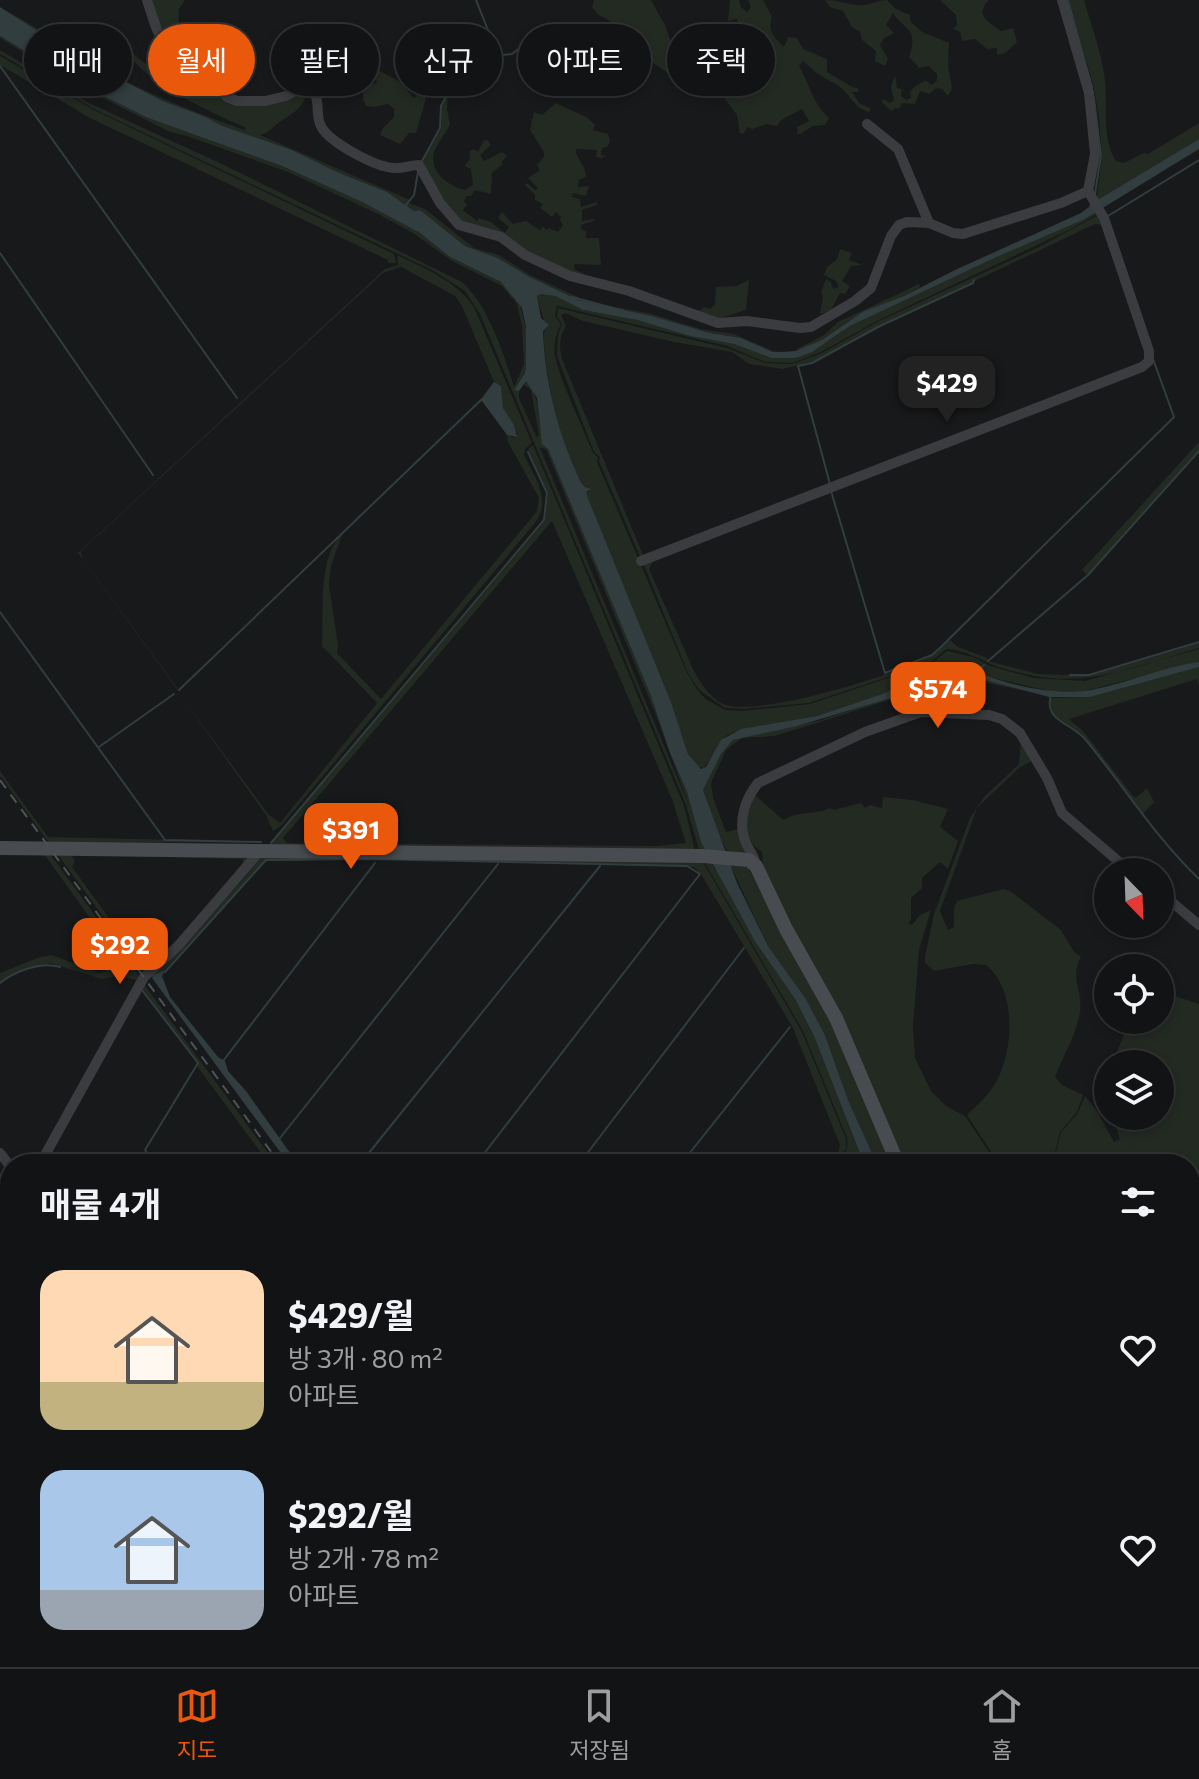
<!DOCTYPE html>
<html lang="ko">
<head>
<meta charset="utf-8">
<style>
  :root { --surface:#121314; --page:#1f2022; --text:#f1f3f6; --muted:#9c9ea0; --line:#313234; --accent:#ea580c }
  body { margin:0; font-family:Commissioner,"Noto Sans KR",sans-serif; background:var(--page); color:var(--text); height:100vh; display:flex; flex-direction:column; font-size:30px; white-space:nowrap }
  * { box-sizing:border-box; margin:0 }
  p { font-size:26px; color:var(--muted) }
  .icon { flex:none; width:44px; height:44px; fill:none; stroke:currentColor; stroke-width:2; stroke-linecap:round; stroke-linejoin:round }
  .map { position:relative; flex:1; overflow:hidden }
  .side { position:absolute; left:0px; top:1154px; width:1200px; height:514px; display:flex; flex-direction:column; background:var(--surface); border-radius:32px 32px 0 0; box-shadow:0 4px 12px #0003,0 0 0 2px var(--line) }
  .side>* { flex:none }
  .top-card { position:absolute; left:24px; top:24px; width:1152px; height:72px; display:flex; gap:16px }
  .needle { width:52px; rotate:157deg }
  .controls { position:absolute; left:1094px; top:858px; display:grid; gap:16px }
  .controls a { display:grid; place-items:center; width:80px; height:80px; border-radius:50%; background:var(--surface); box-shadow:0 4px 12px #0003,0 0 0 2px var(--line); font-size:40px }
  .price { position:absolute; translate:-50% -68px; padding:0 18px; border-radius:16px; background:var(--accent); color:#fff; font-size:26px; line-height:52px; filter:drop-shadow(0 2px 4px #0008) }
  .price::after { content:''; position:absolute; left:50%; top:48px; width:24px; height:18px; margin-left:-12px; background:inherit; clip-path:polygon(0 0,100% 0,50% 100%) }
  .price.on { background:#222; color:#fff }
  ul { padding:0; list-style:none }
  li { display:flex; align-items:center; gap:24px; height:200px; padding:0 40px }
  li span { display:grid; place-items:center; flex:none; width:224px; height:160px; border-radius:24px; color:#555 }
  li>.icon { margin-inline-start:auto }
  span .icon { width:96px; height:96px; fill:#fffc; stroke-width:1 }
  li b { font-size:34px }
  h2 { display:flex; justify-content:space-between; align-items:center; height:96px; padding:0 40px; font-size:34px }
  .pill { padding:0 28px; border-radius:36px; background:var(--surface); box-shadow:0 4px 12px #0003,0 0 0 2px var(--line); font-size:28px; line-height:72px }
  .pill.on { background:var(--accent); color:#fff }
  .dock { display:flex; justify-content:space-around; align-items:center; height:112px; border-top:2px solid var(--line); background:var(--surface); font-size:22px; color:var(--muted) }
  .dock a { display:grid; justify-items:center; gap:4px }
  .dock .on { color:var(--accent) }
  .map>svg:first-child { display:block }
  .green { fill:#232a22; fill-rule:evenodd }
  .water { fill:#313d3f }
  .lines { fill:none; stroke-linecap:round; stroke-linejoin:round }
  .stream { stroke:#313d3f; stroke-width:2 }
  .minor { stroke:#3a3c3f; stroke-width:10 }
  .tertiary { stroke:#3a3c3f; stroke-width:12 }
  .secondary { stroke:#484b4f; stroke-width:14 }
  .rail { stroke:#4f5256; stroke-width:2; stroke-dasharray:10 8; stroke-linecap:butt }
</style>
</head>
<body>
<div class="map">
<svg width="1199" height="1667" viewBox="0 0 1199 1667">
  <rect width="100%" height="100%" fill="#18191a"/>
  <path class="green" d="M 142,0 L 164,44 L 240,102 L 299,88 L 307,92 C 302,112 291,113 276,125 C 270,130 268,133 260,135 L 410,200 L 409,203 L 425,209 L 474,248 L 499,255 L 530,275 L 589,302 L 652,314 L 700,329 L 734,334 L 773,351 L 795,350 L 824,335 L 838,322 L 919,284 L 920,287 L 904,296 L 864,311 L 822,340 L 802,349 L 773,352 L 741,338 L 710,333 L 652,316 L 578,300 L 528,276 L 498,258 L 465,246 L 420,210 L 414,211 L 387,192 L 337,172 L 292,150 L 220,125 L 206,117 L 163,101 L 85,61 L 70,50 L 68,41 L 64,45 L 55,42 L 0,7 L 59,41 L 73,34 L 69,45 C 94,74 206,117 245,130 L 245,127 C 219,117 134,77 127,49 L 152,69 L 163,63 L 173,64 L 149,24 Z
    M 149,0 L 185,0 L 179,9 L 178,33 L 166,43 Z
    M 594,0 L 651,0 L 665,25 L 683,77 L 674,77 L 647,59 L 644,61 L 636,55 L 640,48 L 628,32 L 633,27 L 624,23 L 616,30 L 613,29 L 610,21 L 599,15 L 592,7 Z
    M 730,0 L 739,0 L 741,7 L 747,12 L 751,7 L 748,0 L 763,0 L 772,17 C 767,32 775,37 784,47 L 788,37 L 797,38 L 803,49 L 827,59 L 827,72 L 852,87 L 858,88 L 858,92 L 852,92 L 859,103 L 871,109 L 869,112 C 852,107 849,91 834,83 C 818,75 817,73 803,61 L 799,66 C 809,82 812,103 829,118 L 825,125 L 813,126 L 798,135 L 797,127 L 809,121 L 802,109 L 781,120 L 777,126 L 767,124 L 752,129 L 747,127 L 744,133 L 740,134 L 737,115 L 718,90 L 714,63 L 720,61 L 721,50 L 729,71 L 738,67 L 746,57 L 737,19 L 728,21 Z
    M 825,0 C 838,0 848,5 860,5 C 869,6 878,0 887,0 L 896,9 L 910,15 L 910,21 L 922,32 L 949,43 L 948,66 L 952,88 L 948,96 L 942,89 L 936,88 L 929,94 L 920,91 L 915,104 L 902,103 L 899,109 L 896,108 L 891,111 L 882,102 L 883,99 L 890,103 L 894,100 L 891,87 L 895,75 L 897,88 L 902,89 L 901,96 L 906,100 L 911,98 L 910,92 L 914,87 L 926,80 L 931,85 L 937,81 L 937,74 L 929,66 L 919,68 L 909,57 C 919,28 905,31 893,13 L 886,25 L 894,33 L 884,38 L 880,45 L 888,59 L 885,66 L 875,61 L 876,51 L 862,40 L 860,32 L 852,27 L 843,11 L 830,7 Z
    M 940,0 L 989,0 C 973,16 991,23 1001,31 L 1013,28 L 1017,42 L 1005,53 L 997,55 L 997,48 L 987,49 L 975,39 L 962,41 L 960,32 L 953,29 L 957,25 L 956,15 Z
    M 1069,0 L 1084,0 C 1091,24 1100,49 1104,73 C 1109,100 1100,138 1116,161 L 1124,163 L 1144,153 L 1148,154 L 1199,123 L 1199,139 L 1099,199 L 1091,194 L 1096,149 L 1095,107 L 1100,156 L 1093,193 L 1097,197 L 1102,155 L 1099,117 L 1093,84 Z
    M 0,36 L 79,84 L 148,118 L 282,166 L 362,202 L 420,233 L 450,257 L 501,282 L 519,301 L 526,328 L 526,366 L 525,373 L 514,389 L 519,391 L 519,398 L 537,438 L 539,435 L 531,390 L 523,384 L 526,380 C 544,400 534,428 548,449 L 651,696 L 670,753 L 687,792 L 705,849 L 700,850 L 698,847 L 686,805 L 480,314 L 465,291 L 434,271 L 94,109 L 0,54 L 0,50 L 89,103 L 222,164 L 462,282 C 488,305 504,354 514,387 L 524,364 L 522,327 L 517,304 L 502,286 L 452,261 L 413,233 L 376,213 L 288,172 L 187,136 L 170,132 L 75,84 L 0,38 ZM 540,448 L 546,449 L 656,715 L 690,808 Z
    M 0,56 L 94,110 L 394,254 L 396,263 L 388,263 L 388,260 L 90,118 L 0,65 Z
    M 371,66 L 400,82 L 414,98 L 421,91 L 427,95 L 416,133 L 409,133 L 400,144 L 380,135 L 383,128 L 394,117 L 394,109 L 388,104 L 374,107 L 366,106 L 363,99 L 363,88 L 378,82 L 367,73 Z
    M 448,92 L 447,110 L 450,124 C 446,134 437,142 434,153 C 429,172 449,186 465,190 L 473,185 L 471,169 L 465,166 L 470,158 L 470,151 L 473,149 L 478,152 L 484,140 L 489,141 L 490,146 L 480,155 L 484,161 L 502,152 L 507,156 L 501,163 L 503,164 L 492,173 L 491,194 L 475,190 L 471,196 L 467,196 L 464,201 L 467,205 L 463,210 L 477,221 L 479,218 L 491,222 L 505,233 L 509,227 L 498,218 L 502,212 L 513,224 L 526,221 L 540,230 L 543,227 L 547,230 L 549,228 L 558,232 L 563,225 L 560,220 L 561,217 L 556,212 L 552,217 L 540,208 L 543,204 L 535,200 L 535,195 L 525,185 L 527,183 L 535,190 L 538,188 L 528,178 L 540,170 L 537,165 L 544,157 L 544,152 L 530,130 L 534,112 L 542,115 L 556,103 L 588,118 L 595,125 L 593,130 L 608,134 L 610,142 L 607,147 L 602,148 L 601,155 L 606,156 L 602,158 L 596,157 L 597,150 L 576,149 C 576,160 586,165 586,177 L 579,180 L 578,187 L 589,186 L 586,196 L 573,193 L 572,197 L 580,199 L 581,207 L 597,202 L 597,205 L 582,210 L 582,221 L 594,219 L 594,221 L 581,225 L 582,230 L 586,231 L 586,238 L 599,238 L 601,265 L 575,264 L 574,269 L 584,274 L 583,278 L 467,227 L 450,213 L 421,164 L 441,129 L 442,106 Z
    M 1097,211 L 1099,213 L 1071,229 L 877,321 L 821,352 L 792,363 L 765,362 L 727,346 L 557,306 L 555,316 L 561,324 C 556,334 553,345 555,356 C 561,383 582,425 593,453 L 598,457 L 597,462 L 687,673 L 698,691 L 706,699 L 725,710 L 743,711 L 810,704 L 921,667 L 933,662 L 947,651 L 973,657 L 990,666 L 1034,678 L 1085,681 L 1199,649 L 1199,662 L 1081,692 L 1053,692 L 989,677 L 980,672 L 983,665 L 977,673 L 935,672 L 882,694 L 817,716 L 734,732 L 726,736 L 704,768 L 698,767 L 688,754 L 671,702 L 588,498 L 586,492 L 589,491 C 561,462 547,383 544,344 C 543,338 545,331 545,326 C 544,316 538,305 537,296 L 541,294 L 555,296 L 583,310 L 637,320 L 690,336 L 734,344 L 771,358 L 795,358 L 832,339 L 850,326 L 999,256 L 1083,220 Z
    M 1100,214 L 1104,225 L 1095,224 L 878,327 L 812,362 L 782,369 L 749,364 L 732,352 L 674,342 L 583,321 L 565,313 L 561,315 L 566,326 C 559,338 559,346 562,359 L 643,555 L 641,559 L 599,461 L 600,457 L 594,452 L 557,356 L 558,335 L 562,324 L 557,316 L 558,308 L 727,348 L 765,363 L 792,364 L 822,353 L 877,322 L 1037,248 Z
    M 840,249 L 852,253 L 849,260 L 863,265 L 851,266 L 842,281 L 850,286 L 845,294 L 840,293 L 831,310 L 820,314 L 823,296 L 821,293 L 826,279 L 831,282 L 833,289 L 839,287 L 836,281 L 824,275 L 827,267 L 837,259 Z
    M 397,255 C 426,269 455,280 474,307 L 532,443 L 526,448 L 524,455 C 535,478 553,501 534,524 L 281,826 L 273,831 L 266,815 L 178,692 L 269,815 L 280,823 L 377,703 L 322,646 C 324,611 317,557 343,532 L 331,566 L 329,585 L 338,645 L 337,653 L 381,699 L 537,511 L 539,498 L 508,442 L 507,435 L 515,438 L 517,434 L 503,408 L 501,386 L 494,382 L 462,306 L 455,296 L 401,267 L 383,273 L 81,551 L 82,558 L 178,689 L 177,689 L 78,553 L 385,269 L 398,265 Z
    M 749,280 L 746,310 L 715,320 L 698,311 L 705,307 L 710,309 L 715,304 L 716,287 L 737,286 Z
    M 1199,442 L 1199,450 L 1087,575 L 1082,570 Z
    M 533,445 L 684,806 L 695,850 L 269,846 L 545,521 L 548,493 L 528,449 ZM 552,521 L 672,799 L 686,843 L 658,846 L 287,843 L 283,838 Z
    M 655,558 L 649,569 L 693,669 C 700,683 711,700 726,705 C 762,716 896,675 930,656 C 938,652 943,646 950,640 L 958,647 L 987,658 L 988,661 L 1038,674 L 1089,676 L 1199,643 L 1199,648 C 1146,663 1091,687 1035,676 C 1021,673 1006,670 993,665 C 977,659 964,649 946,649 L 932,661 L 921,666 L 809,703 L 743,709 L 725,708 L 699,690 L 688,673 L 643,563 Z
    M 1199,667 L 1199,686 L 1197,679 L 1069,719 L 1083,731 L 1133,796 L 1136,798 L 1147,788 L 1154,802 L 1143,814 L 1082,734 L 1054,715 L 1050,703 L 1051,698 L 1090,697 Z
    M 948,675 L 966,675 L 1046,695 L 957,677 L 939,677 L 918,684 L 895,698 L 798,729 L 774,736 L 742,738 L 726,750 L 711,783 L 713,798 L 726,832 L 741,828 L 747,855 L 726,850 L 714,824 L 703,790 L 721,754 L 733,740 L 821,720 L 890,697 L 933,677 Z
    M 1021,739 L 1034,760 L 1019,768 L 977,808 L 940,911 L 948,930 L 954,927 L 954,909 L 957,901 L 1003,889 L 1010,891 L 1061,930 L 1074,952 L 1081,957 C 1069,978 1083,989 1080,1012 C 1076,1036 1064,1054 1055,1077 L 1062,1085 L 1083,1095 L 1077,1112 L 1060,1132 L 1052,1164 L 999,1164 L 967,1115 C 977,1105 990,1094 996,1082 C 1014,1050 1017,990 986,965 L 973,964 L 934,971 L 925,963 L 925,957 L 934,914 L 970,818 L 984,797 L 1019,764 Z
    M 0,771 L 48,837 L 264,842 L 49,843 L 0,776 Z
    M 754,794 L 783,820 C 801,810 813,816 830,808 L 834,810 L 861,803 L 865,808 L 870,805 L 882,808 L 883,797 L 913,800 L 948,809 L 940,827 L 958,841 L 948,869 L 940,862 L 922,878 L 922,888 L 911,898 L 911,918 L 909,924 L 912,925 L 920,915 L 931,910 L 919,950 L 913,1026 L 915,1058 L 931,1091 L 946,1106 L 965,1116 L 997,1164 L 901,1164 L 764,875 L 762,852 C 740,838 745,816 754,794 Z
    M 47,850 L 141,978 L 138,980 L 117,976 L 102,979 L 50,963 L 19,971 L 0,983 L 0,973 L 37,958 L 52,955 L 99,973 L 123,964 L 44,854 Z
    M 55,851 L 249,856 L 243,867 L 243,859 L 71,855 L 75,861 L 72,867 L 141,962 L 150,964 L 144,972 Z
    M 260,856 L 703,862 L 802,1032 L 846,1139 L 846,1149 L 831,1164 L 824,1164 L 838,1152 L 840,1145 L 793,1028 L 701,874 L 694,867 L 371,859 L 266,860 L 165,970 L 153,975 L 180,951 L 261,858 Z
    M 710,859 L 754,940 L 795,999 L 814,1036 L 860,1155 L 848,1164 L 833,1164 C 843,1156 849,1152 847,1138 L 803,1031 L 703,860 Z
    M 728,860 L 748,867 L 772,915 L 820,995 L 894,1164 L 877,1164 L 848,1100 L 825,1035 L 806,999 L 768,946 Z
    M 143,983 L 276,1164 L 269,1164 L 197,1066 L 198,1063 L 141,987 Z
    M 1160,991 L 1199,1004 L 1199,1344 L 1190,1335 L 1190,1164 L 1053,1164 L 1061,1132 L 1078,1113 L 1085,1096 L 1097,1111 L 1114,1142 L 1120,1139 L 1112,1116 L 1160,1116 L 1160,1064 L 1112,1064 L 1129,1022 L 1127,1020 L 1160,1020 Z
    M 1190,1337 L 1199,1347 L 1199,1571 L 1190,1561 L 1190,1551 L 1193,1549 L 1190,1543 Z
    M 10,1352 L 10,1474 L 0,1496 L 0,1366 Z
    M 10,1520 L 10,1624 L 0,1630 L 0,1523 Z
    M 1199,1575 L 1199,1667 L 981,1667 L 980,1658 L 1190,1658 L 1190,1587 Z
    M 133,1658 L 234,1658 L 225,1667 L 134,1667 Z
    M 356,1658 L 504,1658 L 506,1667 L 349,1667 L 347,1664 Z"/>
  <path class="water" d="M 0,7 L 55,42 L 64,45 L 68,40 L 68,47 L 85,61 L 163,101 L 206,117 L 220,125 L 292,150 L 337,172 L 387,192 L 414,211 L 420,210 L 465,246 L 498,258 L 528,276 L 578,300 L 652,316 L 710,333 L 741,338 L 773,352 L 782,352 L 795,351 L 822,340 L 864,311 L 904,296 L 955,270 L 1081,213 L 1089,207 L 1091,201 L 1099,199 L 1199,139 L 1199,149 L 1083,220 L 999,256 L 850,326 L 812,352 L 795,358 L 771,358 L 734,344 L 690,336 L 637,320 L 583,310 L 555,296 L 541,294 L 537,296 L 541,318 L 549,325 L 543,331 C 545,383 558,435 581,482 L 585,487 L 591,489 L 586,492 L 588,498 L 671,702 L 688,754 L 701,769 L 706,767 L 721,740 L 741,729 L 817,716 L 882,694 L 935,672 L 976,673 L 980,669 L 982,674 C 1012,686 1059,696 1091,690 C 1127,683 1163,667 1199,662 L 1199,667 L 1090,697 L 1049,697 L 966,675 L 948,675 L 933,677 L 904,689 L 894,697 L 797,726 L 733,740 L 721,754 L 703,790 L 737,883 L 768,946 L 806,999 L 825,1035 L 848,1100 L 877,1164 L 848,1164 L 860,1154 L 814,1036 L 795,999 L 754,940 L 701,842 L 687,792 L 670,753 L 651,696 L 548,449 L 542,444 L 537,398 L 526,381 L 519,391 L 514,390 L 525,373 L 526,366 L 526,327 L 522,308 L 501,282 L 450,257 L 420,233 L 362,202 L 282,166 L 148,118 L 79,84 L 0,36 Z
    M 494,382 L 501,386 L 503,408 L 514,425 L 517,437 L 507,435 L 482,401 L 479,402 Z
    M 165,970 L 162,976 L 170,997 L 218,1057 L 225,1061 L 228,1071 L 246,1091 L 298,1164 L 289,1164 L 152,978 L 153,975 Z"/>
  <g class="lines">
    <path class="stream" d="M 476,0 L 490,35 L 484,63
      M 1068,0 L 1092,87
      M 0,66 L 237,398
      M 1094,98 L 1101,155 L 1095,194
      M 422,161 L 440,128 L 441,106 L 457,76 L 467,67 L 480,66 L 502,55 L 512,54 L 543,30
      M 406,205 L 414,195 L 418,172
      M 1108,216 L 1199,160
      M 0,253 L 153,475
      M 572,297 L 624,311
      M 830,484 L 798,366 L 812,363 L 878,327 L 973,283 L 974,280
      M 831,491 L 885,673 L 932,655 L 942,646 L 1174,417 L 1153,359
      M 0,612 L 165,840 L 261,842
      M 988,661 L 1088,575 L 1199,451
      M 980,669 L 984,665
      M 1070,675 L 1089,675 L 1199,642
      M 179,690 L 481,400
      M 1051,695 C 1043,721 1072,723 1085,739 C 1123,785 1155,837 1199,879
      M 99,747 L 174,694
      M 271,843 L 544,520 L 547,493 L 528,452
      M 165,972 L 266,860 L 371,859 L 687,866 L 700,874 L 476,1164
      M 0,983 C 15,971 42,961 60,967
      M 142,990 L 198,1063 L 145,1150 L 155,1164
      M 223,1061 L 375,863
      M 280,1138 L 498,864
      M 360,1164 L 600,866
      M 579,1164 L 744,948
      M 681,1164 L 790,1027
      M 570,1658 L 572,1667
      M 756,1658 L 756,1667"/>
    <path class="minor" d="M 147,0 L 157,30 L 169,50 L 187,68 L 212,82 L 227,97 L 237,101 L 265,101 L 286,96 L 304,86 C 324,96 314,107 320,124 C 326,141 375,167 394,168 C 403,169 410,165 419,165 L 440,203 L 459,225 L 501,237 L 525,255 L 570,276 L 629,291 L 718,323 L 747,321 L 800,328 L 811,327 L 855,301 L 871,288 L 891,236 L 899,225 L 907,222 L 929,223 L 953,233 L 963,234 L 1061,203 L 1088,191
      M 867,124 L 898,149 L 929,223
      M 641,561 L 1142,367 L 1149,361 L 1149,351 L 1104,218 L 1088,191 L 1095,154 L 1089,93 L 1062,0
      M 756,866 C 755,856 750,852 746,843 C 737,822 745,799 758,783 L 865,732 L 921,712 L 989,715 L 1002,719 L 1020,733 L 1047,778 L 1062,813 L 1131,872
      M 1160,892 L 1199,925
      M 0,1153 L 10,1166
      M 40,1164 L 144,977 L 178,946 L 260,851
      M 0,1658 L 10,1644"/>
    <path class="tertiary" d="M 511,1658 L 512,1667
      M 335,1667 L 347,1658"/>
    <path class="secondary" d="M 0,848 L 703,856 L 749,860 L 756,866 L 786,929 L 836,1018 L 898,1164
      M 978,1658 L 978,1667"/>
    <path class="rail" d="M 0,780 L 280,1164
      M 560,1658 L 562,1667"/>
  </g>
</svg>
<div class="controls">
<a><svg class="needle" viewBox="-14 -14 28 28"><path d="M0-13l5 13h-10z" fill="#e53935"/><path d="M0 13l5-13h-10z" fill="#9c9ea0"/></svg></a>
<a><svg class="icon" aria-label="locate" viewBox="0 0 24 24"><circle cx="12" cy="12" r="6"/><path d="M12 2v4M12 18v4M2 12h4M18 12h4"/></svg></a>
<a><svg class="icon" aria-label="layers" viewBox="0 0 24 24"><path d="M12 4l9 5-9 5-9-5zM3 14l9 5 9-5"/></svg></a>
</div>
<b class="price on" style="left:947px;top:424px">$429</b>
<b class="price" style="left:938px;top:730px">$574</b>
<b class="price" style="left:351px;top:871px">$391</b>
<b class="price" style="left:120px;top:986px">$292</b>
<div class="top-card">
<a class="pill">매매</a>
<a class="pill on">월세</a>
<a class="pill">필터</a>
<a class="pill">신규</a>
<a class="pill">아파트</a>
<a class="pill">주택</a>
</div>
<section class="side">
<h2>매물 4개<svg class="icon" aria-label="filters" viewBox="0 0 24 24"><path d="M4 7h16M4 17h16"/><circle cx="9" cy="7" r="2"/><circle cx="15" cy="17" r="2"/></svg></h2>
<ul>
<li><span style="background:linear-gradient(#ffd9b3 70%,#c2b280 0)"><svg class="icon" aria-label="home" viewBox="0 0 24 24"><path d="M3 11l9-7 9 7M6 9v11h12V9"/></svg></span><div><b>$429/월</b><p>방 3개 · 80 m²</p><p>아파트</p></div><svg class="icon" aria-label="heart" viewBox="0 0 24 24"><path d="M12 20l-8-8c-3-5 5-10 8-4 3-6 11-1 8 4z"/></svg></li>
<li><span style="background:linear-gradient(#a9c7e8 75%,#9aa5b1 0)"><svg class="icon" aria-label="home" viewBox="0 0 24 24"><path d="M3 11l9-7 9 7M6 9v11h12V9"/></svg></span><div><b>$292/월</b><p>방 2개 · 78 m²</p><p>아파트</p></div><svg class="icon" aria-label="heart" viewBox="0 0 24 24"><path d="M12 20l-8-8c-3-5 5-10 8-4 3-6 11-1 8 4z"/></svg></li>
</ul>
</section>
</div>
<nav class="dock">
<a class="on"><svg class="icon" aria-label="map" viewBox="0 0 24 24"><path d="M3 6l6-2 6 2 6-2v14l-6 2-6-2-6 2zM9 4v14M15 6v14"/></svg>지도</a>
<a><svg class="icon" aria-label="saved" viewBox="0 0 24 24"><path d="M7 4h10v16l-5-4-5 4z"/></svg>저장됨</a>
<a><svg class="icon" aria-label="home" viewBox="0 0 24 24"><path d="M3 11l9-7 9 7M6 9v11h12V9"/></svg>홈</a>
</nav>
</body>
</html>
